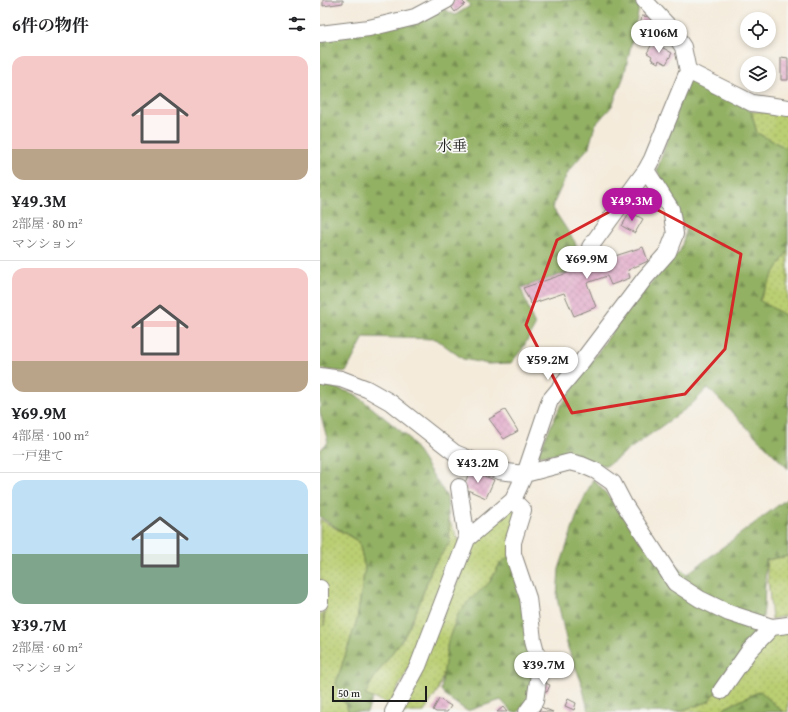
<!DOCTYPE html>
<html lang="ja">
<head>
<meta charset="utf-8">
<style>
  :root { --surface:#fff; --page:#f6f6f6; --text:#202124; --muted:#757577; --line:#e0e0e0; --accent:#b5179e }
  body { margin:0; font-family:"Gentium Book Plus","Noto Serif JP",serif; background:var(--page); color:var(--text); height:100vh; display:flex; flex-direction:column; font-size:15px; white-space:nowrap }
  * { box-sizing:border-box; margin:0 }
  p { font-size:13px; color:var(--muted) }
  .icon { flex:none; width:22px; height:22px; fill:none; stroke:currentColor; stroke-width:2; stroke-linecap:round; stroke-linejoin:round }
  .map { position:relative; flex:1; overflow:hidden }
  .sheet { display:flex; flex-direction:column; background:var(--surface); width:320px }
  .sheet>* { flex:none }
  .controls { position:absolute; left:420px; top:12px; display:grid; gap:8px }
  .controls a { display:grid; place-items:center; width:36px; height:36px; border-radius:50%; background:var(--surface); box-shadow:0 2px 6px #0003; font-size:20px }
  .scale { position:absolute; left:12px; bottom:10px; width:95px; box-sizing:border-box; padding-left:4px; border:2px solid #1c1c1c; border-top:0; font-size:11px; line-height:14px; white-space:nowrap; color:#1c1c1c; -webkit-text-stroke:3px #f6f6f2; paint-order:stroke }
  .price { position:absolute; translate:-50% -34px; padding:0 9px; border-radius:14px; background:#fff; color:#222; font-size:13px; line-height:26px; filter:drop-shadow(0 1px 2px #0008) }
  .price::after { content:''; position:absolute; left:50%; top:24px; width:12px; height:9px; margin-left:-6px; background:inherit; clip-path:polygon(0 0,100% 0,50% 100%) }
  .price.current { background:var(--accent); color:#fff }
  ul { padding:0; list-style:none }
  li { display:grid; align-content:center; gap:8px; height:212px; padding:0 12px }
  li+li { border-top:1px solid var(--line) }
  li span { display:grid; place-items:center; height:124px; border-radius:12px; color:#555 }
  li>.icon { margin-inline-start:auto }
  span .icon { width:72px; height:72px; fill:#fffc; stroke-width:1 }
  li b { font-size:17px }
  h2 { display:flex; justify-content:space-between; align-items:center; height:48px; padding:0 12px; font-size:17px }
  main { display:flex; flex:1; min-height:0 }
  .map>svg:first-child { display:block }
  .grass { fill:url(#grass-dots); stroke:#6b7547 }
  .forest { fill:url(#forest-firs); stroke:#586640 }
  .building { fill:url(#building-cross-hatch) }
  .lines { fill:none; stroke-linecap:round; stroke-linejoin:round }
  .minor-casing { stroke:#88847c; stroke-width:18 }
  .minor { stroke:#fff; stroke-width:16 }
  .marked { fill:none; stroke:#d62828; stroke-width:3; stroke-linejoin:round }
  .labels { text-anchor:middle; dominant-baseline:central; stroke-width:3.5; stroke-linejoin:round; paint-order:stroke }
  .quarter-label { font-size:15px; fill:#1c1c1c; stroke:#f6f6f2 }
</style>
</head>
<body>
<main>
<section class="sheet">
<h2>6件の物件<svg class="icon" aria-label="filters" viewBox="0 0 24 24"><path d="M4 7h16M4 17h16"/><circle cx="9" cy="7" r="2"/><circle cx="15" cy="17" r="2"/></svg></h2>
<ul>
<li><span style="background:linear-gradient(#f6c9c9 75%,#b9a48a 0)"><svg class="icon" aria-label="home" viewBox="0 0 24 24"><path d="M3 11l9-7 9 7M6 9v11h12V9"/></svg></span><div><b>¥49.3M</b><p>2部屋 · 80 m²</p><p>マンション</p></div></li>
<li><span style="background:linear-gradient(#f6c9c9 75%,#b9a48a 0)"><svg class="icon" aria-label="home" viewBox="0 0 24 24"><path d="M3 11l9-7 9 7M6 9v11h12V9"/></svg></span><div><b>¥69.9M</b><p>4部屋 · 100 m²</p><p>一戸建て</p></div></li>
<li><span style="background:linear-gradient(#bfe0f5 60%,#7fa58c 0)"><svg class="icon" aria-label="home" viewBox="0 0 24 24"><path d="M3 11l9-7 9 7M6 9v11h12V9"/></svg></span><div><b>¥39.7M</b><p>2部屋 · 60 m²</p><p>マンション</p></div></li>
</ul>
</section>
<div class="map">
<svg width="468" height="712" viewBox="0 0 468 712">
  <defs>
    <pattern id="grass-dots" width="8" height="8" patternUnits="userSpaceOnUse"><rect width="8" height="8" fill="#bace72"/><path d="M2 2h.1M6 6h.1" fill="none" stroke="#9fb062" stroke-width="1.8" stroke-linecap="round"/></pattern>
    <pattern id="forest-firs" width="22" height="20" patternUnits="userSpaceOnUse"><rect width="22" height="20" fill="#93b164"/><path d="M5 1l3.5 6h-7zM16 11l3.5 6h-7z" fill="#778f52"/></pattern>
    <pattern id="building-cross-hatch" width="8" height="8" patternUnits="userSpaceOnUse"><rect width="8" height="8" fill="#e3accb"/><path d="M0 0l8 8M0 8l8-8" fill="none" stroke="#c293ae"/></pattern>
  </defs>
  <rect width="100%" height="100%" fill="#f6f6f2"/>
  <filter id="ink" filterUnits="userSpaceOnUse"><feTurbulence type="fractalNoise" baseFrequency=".025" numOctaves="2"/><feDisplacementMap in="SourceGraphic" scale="8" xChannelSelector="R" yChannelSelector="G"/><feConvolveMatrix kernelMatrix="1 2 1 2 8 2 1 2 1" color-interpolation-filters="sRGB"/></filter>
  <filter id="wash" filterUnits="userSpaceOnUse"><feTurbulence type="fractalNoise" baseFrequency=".012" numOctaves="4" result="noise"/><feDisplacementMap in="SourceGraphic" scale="16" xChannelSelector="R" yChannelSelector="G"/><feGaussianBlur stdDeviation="0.9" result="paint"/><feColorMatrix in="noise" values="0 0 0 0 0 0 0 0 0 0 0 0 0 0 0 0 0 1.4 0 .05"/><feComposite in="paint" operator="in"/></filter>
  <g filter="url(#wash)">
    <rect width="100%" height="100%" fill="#f4ebdb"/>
    <path class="grass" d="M 431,111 L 468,114 L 468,149 L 437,133 Z
      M 468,251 L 468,317 L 439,301 L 454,272 Z
      M 193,507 L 199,512 L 190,556 L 178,568 L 170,581 L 123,674 L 118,690 L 104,712 L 81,712 L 153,546 Z
      M 128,518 L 141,545 L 96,653 L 70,704 L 44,695 L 55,676 L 85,635 L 98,607 L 112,568 L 130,542 Z
      M 0,519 L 39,542 L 45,568 L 37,620 L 16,683 L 29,712 L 0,712 L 0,614 L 3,612 L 4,626 L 5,608 L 0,581 Z
      M 468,556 L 468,615 L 452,619 L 446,560 Z
      M 441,631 L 468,632 L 468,712 L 462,712 L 440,691 L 405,708 L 400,712 L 356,712 L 388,702 L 429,651 Z"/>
    <path class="forest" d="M 146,0 L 315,0 L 320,4 L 304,76 L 292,106 L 275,125 L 269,147 L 249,170 L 232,207 L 255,242 L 261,268 L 201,288 L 215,326 L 203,348 L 191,363 L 168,364 L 143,359 L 116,339 L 44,337 L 26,372 L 0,369 L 0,40 L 124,9 L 135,15 L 150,6 Z
      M 368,77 L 431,111 L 437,133 L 468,149 L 468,251 L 454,273 L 439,300 L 468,317 L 468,469 L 388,388 L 371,405 L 286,466 L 251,454 L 217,455 L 240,407 L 310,306 L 360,251 L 366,231 L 337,170 Z
      M 0,383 L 35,394 L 88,437 L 127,497 L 130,542 L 112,568 L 98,607 L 85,635 L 55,676 L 45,695 L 53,698 L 47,712 L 29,712 L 16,683 L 37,620 L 45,568 L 39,542 L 0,517 L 0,450 L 8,442 L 0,412 Z
      M 273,479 L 314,525 L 338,550 L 367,574 L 468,498 L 468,556 L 446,560 L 444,608 L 441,631 L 388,702 L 356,712 L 276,712 L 268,710 L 261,681 L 248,648 L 237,598 L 239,569 L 259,509 Z
      M 193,554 L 220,666 L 215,699 L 198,712 L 192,712 L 181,700 L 147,711 L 128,698 L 121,690 L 128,641 L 138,614 L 149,601 L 170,582 L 180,563 Z
      M 440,691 L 463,712 L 400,712 L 405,708 Z"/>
    <g id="blocks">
      <path class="building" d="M 3,0 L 23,0 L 23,3 L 3,6 Z
        M 136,0 L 141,0 L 145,4 L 135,12 L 130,5 Z
        M 322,16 L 331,17 L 329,33 L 319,31 Z
        M 333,42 L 352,53 L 346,64 L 339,60 L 338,63 L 331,59 L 332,56 L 327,53 Z
        M 461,57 L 468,58 L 468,80 L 461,80 Z
        M 310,212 L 323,219 L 315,233 L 302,226 Z
        M 323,247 L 328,261 L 308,270 L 310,278 L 291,285 L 287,276 L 267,283 L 276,307 L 254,316 L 244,293 L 211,304 L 203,288 L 280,262 L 281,255 L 284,252 L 290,252 L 295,256 Z
        M 185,410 L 198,431 L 184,439 L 169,419 Z
        M 150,470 L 174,480 L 166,498 L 143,488 Z
        M 221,681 L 230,685 L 227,692 L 218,688 Z
        M 119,699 L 131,706 L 127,712 L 116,712 L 113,710 Z
        M 248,699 L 256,703 L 254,710 L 245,706 Z
        M 183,707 L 187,712 L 177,712 Z
        M 221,707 L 233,712 L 219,712 Z"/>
    </g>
  </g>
  <g filter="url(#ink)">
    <use href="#blocks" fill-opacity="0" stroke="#88847c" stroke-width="1"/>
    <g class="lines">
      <g class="minor-casing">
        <path id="minor" d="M 0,34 L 49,28 L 95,17 L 127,0
          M 368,71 L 432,103 L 468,108
          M 270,247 L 326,170
          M 0,376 L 21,379 L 47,389 L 70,402 L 135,453 L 179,471 L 205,474 L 250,462 L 262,465 L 276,471 L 293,483 L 304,504 L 355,583 L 380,599 L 409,613 L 452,627 L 468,625
          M 139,487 L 147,539
          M 193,500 L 203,510 L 193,542 L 193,554 L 208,598 L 213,640 L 220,667 L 215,701 L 207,712
          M 0,588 L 0,602
          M 401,691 L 429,651 L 452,627
          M 73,712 L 98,666 L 147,539 L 193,500 L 205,474 L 230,400 L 259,365 L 325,278 L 348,252 L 355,234 L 351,209 L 326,170 L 332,159 L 368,71 L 363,47 L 351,29 L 324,0"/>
      </g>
      <use href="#minor" class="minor"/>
    </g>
  </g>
  <path class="marked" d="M 315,198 L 421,254 L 405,349 L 365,394 L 252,413 L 206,325 L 237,240 Z"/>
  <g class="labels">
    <g class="quarter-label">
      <text x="132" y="145">水垂</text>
    </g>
  </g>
</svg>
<div class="controls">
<a><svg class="icon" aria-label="locate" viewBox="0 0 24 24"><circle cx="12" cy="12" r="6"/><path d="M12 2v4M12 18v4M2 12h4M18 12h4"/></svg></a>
<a><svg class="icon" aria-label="layers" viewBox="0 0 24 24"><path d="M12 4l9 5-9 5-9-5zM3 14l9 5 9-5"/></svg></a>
</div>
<div class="scale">50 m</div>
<b class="price" style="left:339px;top:54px">¥106M</b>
<b class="price current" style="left:312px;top:222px">¥49.3M</b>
<b class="price" style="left:267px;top:280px">¥69.9M</b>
<b class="price" style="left:228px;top:381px">¥59.2M</b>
<b class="price" style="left:158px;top:484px">¥43.2M</b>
<b class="price" style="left:224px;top:686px">¥39.7M</b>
</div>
</main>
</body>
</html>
